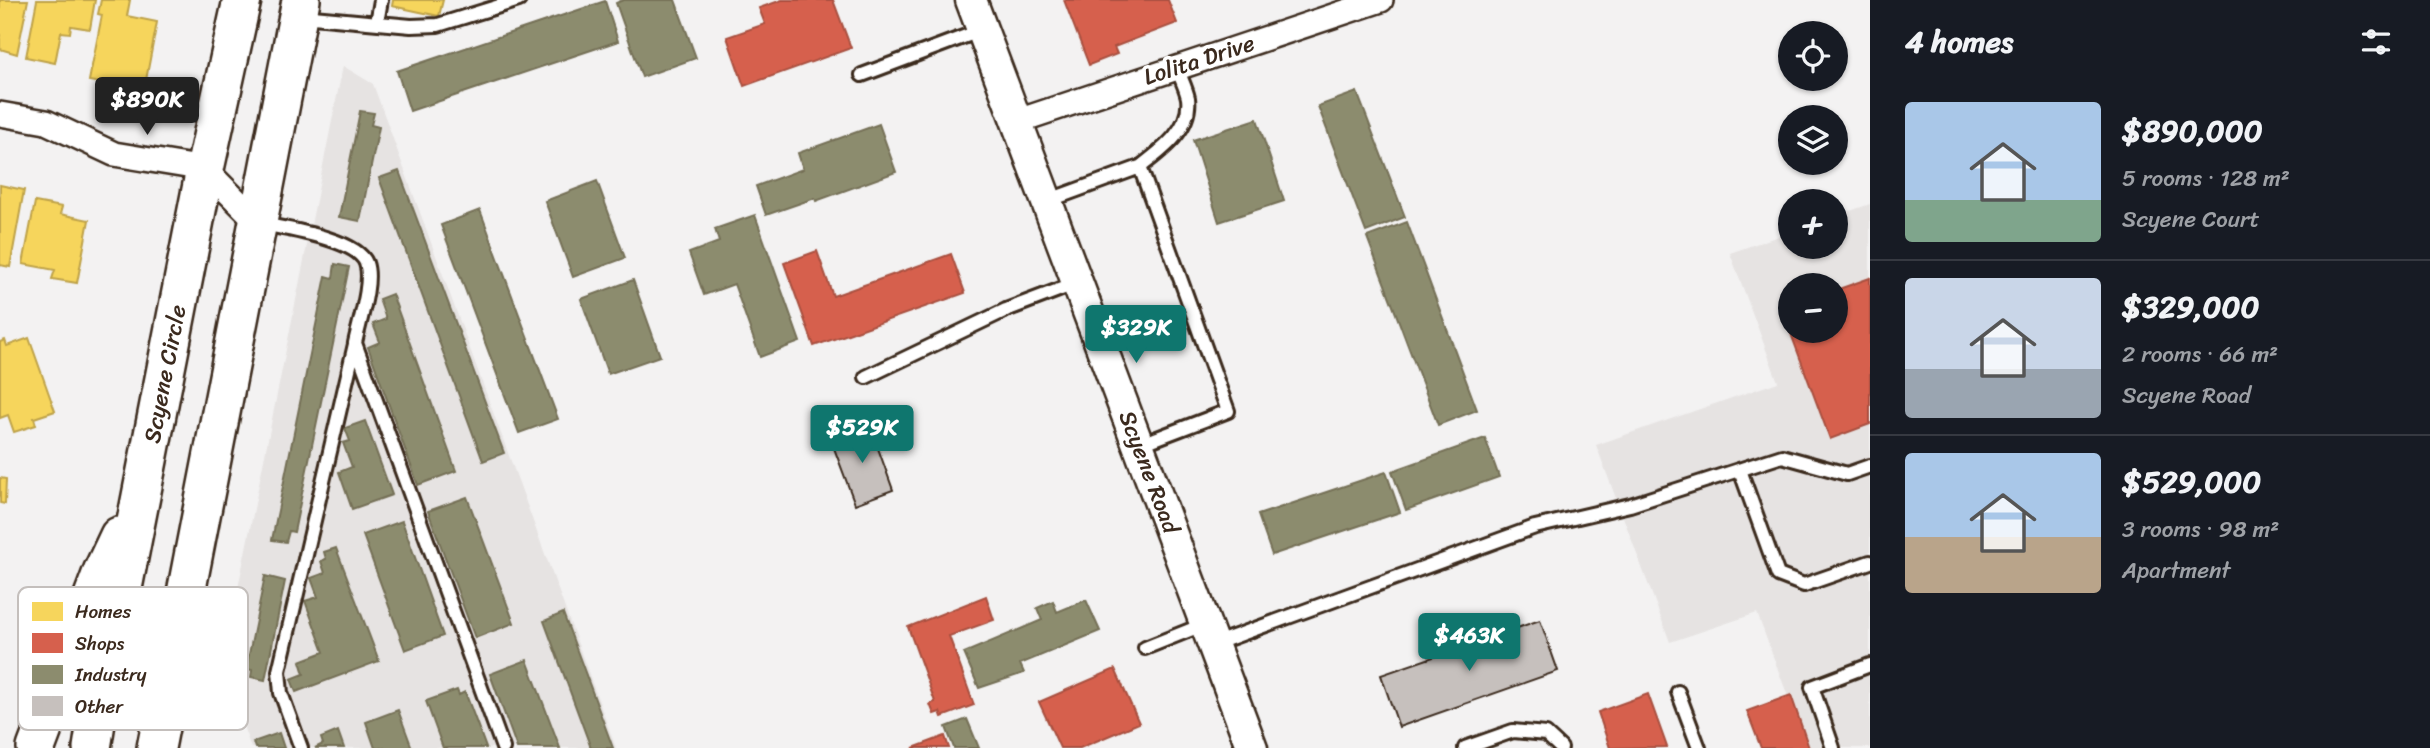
<!DOCTYPE html>
<html lang="en">
<head>
<meta charset="utf-8">
<style>
  :root { --surface:#171b24; --page:#20242c; --text:#f1f3f6; --muted:#9ea1a6; --line:#363941; --accent:#0f766e }
  body { margin:0; font-family:Sriracha,sans-serif; background:var(--page); color:var(--text); height:100vh; display:flex; flex-direction:column; font-size:26px; white-space:nowrap }
  * { box-sizing:border-box; margin:0 }
  p { font-size:23px; color:var(--muted) }
  .icon { flex:none; width:38px; height:38px; fill:none; stroke:currentColor; stroke-width:2; stroke-linecap:round; stroke-linejoin:round }
  .map { position:relative; flex:1; overflow:hidden }
  .details { display:flex; flex-direction:column; background:var(--surface); width:560px }
  .details>* { flex:none }
  .buttons { position:absolute; left:1778px; top:21px; display:grid; gap:14px }
  .buttons a { display:grid; place-items:center; width:70px; height:70px; border-radius:50%; background:var(--surface); box-shadow:0 2px 5px #0004; font-size:35px }
  .price { position:absolute; translate:-50% -60px; padding:0 16px; border-radius:7px; background:var(--accent); color:#fff; font-size:23px; line-height:46px; filter:drop-shadow(0 2px 4px #0008) }
  .price::after { content:''; position:absolute; left:50%; top:42px; width:21px; height:16px; margin-left:-10px; background:inherit; clip-path:polygon(0 0,100% 0,50% 100%) }
  .price.selected { background:#222; color:#fff }
  ul { padding:0; list-style:none }
  li { display:flex; align-items:center; gap:21px; height:175px; padding:0 35px }
  li+li { border-top:2px solid var(--line) }
  li span { display:grid; place-items:center; flex:none; width:196px; height:140px; border-radius:7px; color:#555 }
  li>.icon { margin-inline-start:auto }
  span .icon { width:84px; height:84px; fill:#fffc; stroke-width:1 }
  li b { font-size:30px }
  h2 { display:flex; justify-content:space-between; align-items:center; height:84px; padding:0 35px; font-size:30px }
  main { display:flex; flex:1; min-height:0 }
  .map>svg:first-child { display:block }
  .built { fill:#e6e3e2; fill-rule:evenodd }
  .homes { fill:#f6d55c; stroke:#bea249; stroke-width:2 }
  .shops { fill:#d6604d; stroke:#a8503f; stroke-width:2 }
  .industry { fill:#8c8c6e; stroke:#746f56; stroke-width:2 }
  .building { fill:#c6c0bd; stroke:#3b2a1e; stroke-width:2 }
  .lines { fill:none; stroke-linecap:round; stroke-linejoin:round }
  .service-casing { stroke:#3b2a1e; stroke-width:18 }
  .minor-casing { stroke:#3b2a1e; stroke-width:28 }
  .tertiary-casing { stroke:#3b2a1e; stroke-width:35 }
  .primary-casing { stroke:#3b2a1e; stroke-width:42 }
  .service { stroke:#fff; stroke-width:12 }
  .minor { stroke:#fff; stroke-width:23 }
  .tertiary { stroke:#fff; stroke-width:30 }
  .primary { stroke:#fff; stroke-width:37 }
  .labels { text-anchor:middle; dominant-baseline:central; stroke-width:7; stroke-linejoin:round; paint-order:stroke }
  .street-label { font-size:23px; fill:#3b2a1e; stroke:#fff }
  .key { fill:#fff; stroke:#c4bfbc; stroke-width:2 }
  .key-label { font-size:19px; fill:#3b2a1e }
</style>
</head>
<body>
<main>
<div class="map">
<svg width="1870" height="748" viewBox="0 0 1870 748">
  <rect width="100%" height="100%" fill="#f3f2f2"/>
  <filter id="ink" filterUnits="userSpaceOnUse"><feTurbulence type="fractalNoise" baseFrequency=".0143" numOctaves="2"/><feDisplacementMap in="SourceGraphic" scale="14" xChannelSelector="R" yChannelSelector="G"/><feConvolveMatrix kernelMatrix="1 2 1 2 8 2 1 2 1" color-interpolation-filters="sRGB"/></filter>
  <g filter="url(#ink)">
    <path class="built" d="M 343,66 L 373,84 L 616,748 L 251,748 L 222,668 Z
      M 1870,204 L 1870,748 L 1807,748 L 1757,613 L 1670,642 L 1596,445 L 1778,382 L 1730,253 L 1790,232 L 1790,247 L 1836,247 L 1836,216 ZM 1790,285 L 1836,285 L 1836,331 L 1790,331 Z"/>
    <path class="homes" d="M 0,0 L 28,0 L 17,54 L 0,49 Z
      M 37,0 L 95,0 L 90,29 L 71,26 L 70,33 L 61,32 L 55,63 L 26,57 Z
      M 101,0 L 130,0 L 127,16 L 157,22 L 143,96 L 114,91 L 116,83 L 112,82 L 112,85 L 89,81 L 102,15 L 98,14 Z
      M 393,0 L 443,0 L 439,16 L 392,6 Z
      M 0,185 L 24,190 L 10,267 L 0,265 Z
      M 35,202 L 62,207 L 60,214 L 89,220 L 77,283 L 52,279 L 55,270 L 23,264 Z
      M 29,338 L 55,411 L 34,418 L 36,425 L 14,432 L 8,415 L 0,418 L 0,342 L 5,340 L 7,346 Z
      M 0,478 L 6,479 L 5,504 L 0,503 Z"/>
    <path class="shops" d="M 782,0 L 833,0 L 851,48 L 744,86 L 727,37 L 765,24 L 759,8 Z
      M 1064,0 L 1168,0 L 1177,23 L 1114,47 L 1117,54 L 1089,65 Z
      M 817,251 L 833,296 L 951,254 L 965,293 L 814,346 L 784,263 Z
      M 1870,278 L 1870,424 L 1830,439 L 1790,331 L 1836,331 L 1836,290 Z
      M 1790,307 L 1790,330 L 1783,310 Z
      M 986,596 L 994,620 L 949,636 L 974,705 L 942,717 L 940,712 L 934,714 L 930,704 L 935,702 L 908,627 Z
      M 1115,669 L 1139,723 L 1080,748 L 1060,748 L 1039,702 Z
      M 1648,694 L 1667,747 L 1610,748 L 1598,712 Z
      M 1791,695 L 1809,748 L 1761,748 L 1747,711 Z
      M 945,736 L 949,748 L 913,748 Z"/>
    <path class="industry" d="M 623,0 L 675,0 L 696,58 L 642,77 L 616,3 Z
      M 605,1 L 618,41 L 410,111 L 397,71 Z
      M 1357,92 L 1405,217 L 1366,232 L 1318,106 Z
      M 360,111 L 374,113 L 371,125 L 379,127 L 360,221 L 339,217 Z
      M 1257,119 L 1284,201 L 1219,222 L 1193,140 Z
      M 879,124 L 896,172 L 816,201 L 815,198 L 766,215 L 756,186 L 803,169 L 798,153 Z
      M 399,171 L 504,453 L 483,461 L 379,178 Z
      M 597,181 L 625,258 L 573,277 L 545,201 Z
      M 480,210 L 558,419 L 519,433 L 441,225 Z
      M 755,215 L 800,342 L 760,357 L 734,284 L 704,295 L 689,253 L 719,242 L 715,229 Z
      M 1407,222 L 1477,410 L 1438,425 L 1367,237 Z
      M 335,264 L 349,267 L 294,532 L 289,531 L 286,542 L 272,540 L 326,276 L 333,278 Z
      M 633,280 L 660,356 L 608,374 L 581,299 Z
      M 392,294 L 456,471 L 418,485 L 368,347 L 380,342 L 373,324 L 386,319 L 379,299 Z
      M 365,421 L 392,495 L 352,509 L 339,472 L 352,467 L 343,443 L 350,441 L 345,428 Z
      M 1485,438 L 1499,477 L 1406,510 L 1392,471 Z
      M 1386,472 L 1400,512 L 1272,555 L 1258,515 Z
      M 467,497 L 514,623 L 475,638 L 428,511 Z
      M 402,521 L 443,636 L 405,650 L 363,535 Z
      M 336,548 L 379,661 L 296,692 L 291,679 L 304,674 L 300,661 L 324,652 L 305,601 L 318,597 L 311,578 L 325,573 L 321,561 L 326,559 L 324,552 Z
      M 265,576 L 285,581 L 265,680 L 251,677 L 252,670 L 246,669 Z
      M 1086,600 L 1100,631 L 1020,664 L 1024,673 L 979,688 L 964,653 L 1042,620 L 1037,608 L 1053,601 L 1057,612 Z
      M 563,613 L 613,748 L 591,748 L 544,621 Z
      M 527,660 L 560,748 L 517,748 L 490,674 Z
      M 457,690 L 459,695 L 465,692 L 486,748 L 443,748 L 426,701 Z
      M 398,710 L 412,748 L 375,748 L 366,722 Z
      M 967,719 L 979,748 L 954,748 L 946,727 Z
      M 338,731 L 344,748 L 315,748 L 323,744 L 321,738 Z
      M 279,733 L 284,748 L 255,748 L 253,742 Z"/>
    <path class="building" d="M 870,426 L 893,490 L 855,504 L 831,440 Z
      M 1540,620 L 1558,671 L 1399,727 L 1381,675 Z"/>
    <g class="lines">
      <g class="service-casing">
        <path id="service" d="M 302,16 L 411,26 L 438,25 L 519,0
          M 377,23 L 381,0
          M 862,75 L 982,30
          M 1140,167 C 1161,151 1192,129 1188,98 C 1186,88 1180,77 1177,67
          M 1047,201 L 1140,167 L 1228,411 L 1139,445
          M 262,224 C 286,229 357,239 366,263 C 373,282 359,323 355,343 L 503,748
          M 866,377 L 1006,310 L 1077,283
          M 1740,470 L 1778,575 L 1804,585 L 1870,562
          M 1214,644 L 1535,527 L 1630,505 L 1782,456 L 1847,474 L 1870,466
          M 1145,648 L 1205,624
          M 1678,692 L 1699,748
          M 301,748 L 281,693 L 279,671 L 355,344
          M 1465,748 L 1513,731 L 1546,734 L 1561,748
          M 1833,748 L 1812,687 L 1870,665"/>
      </g>
      <g class="minor-casing">
        <path id="minor" d="M 0,114 L 46,122 L 114,154 L 205,169 L 258,222
          M 1018,121 L 1381,0"/>
      </g>
      <g class="tertiary-casing">
        <path id="tertiary" d="M 971,0 L 1252,748"/>
      </g>
      <g class="primary-casing">
        <path id="primary" d="M 36,748 L 102,572 L 119,536
          M 92,748 L 101,691 L 124,583 L 205,169 L 242,0
          M 156,748 L 301,0"/>
      </g>
      <use href="#service" class="service"/>
      <use href="#minor" class="minor"/>
      <use href="#tertiary" class="tertiary"/>
      <use href="#primary" class="primary"/>
    </g>
  </g>
  <g class="labels">
    <g class="street-label">
      <text transform="translate(1199 60) rotate(-18)">Lolita Drive</text>
      <text transform="translate(165 374) rotate(-79)">Scyene Circle</text>
      <text transform="translate(1149 472) rotate(69)">Scyene Road</text>
    </g>
  </g>
  <rect x="18" y="587" width="230" height="143" rx="10" class="key"/>
  <rect x="32" y="602" width="31" height="19" fill="#f6d55c"/>
  <rect x="32" y="633" width="31" height="20" fill="#d6604d"/>
  <rect x="32" y="665" width="31" height="19" fill="#8c8c6e"/>
  <rect x="32" y="696" width="31" height="20" fill="#c6c0bd"/>
  <g class="key-label">
    <text x="75" y="618">Homes</text>
    <text x="75" y="650">Shops</text>
    <text x="75" y="681">Industry</text>
    <text x="75" y="713">Other</text>
  </g>
</svg>
<div class="buttons">
<a><svg class="icon" aria-label="locate" viewBox="0 0 24 24"><circle cx="12" cy="12" r="6"/><path d="M12 2v4M12 18v4M2 12h4M18 12h4"/></svg></a>
<a><svg class="icon" aria-label="layers" viewBox="0 0 24 24"><path d="M12 4l9 5-9 5-9-5zM3 14l9 5 9-5"/></svg></a>
<a>+</a>
<a>−</a>
</div>
<b class="price selected" style="left:147px;top:137px">$890K</b>
<b class="price" style="left:1136px;top:365px">$329K</b>
<b class="price" style="left:862px;top:465px">$529K</b>
<b class="price" style="left:1469px;top:673px">$463K</b>
</div>
<section class="details">
<h2>4 homes<svg class="icon" aria-label="filters" viewBox="0 0 24 24"><path d="M4 7h16M4 17h16"/><circle cx="9" cy="7" r="2"/><circle cx="15" cy="17" r="2"/></svg></h2>
<ul>
<li><span style="background:linear-gradient(#a9c7e8 70%,#7fa58c 0)"><svg class="icon" aria-label="home" viewBox="0 0 24 24"><path d="M3 11l9-7 9 7M6 9v11h12V9"/></svg></span><div><b>$890,000</b><p>5 rooms · 128 m²</p><p>Scyene Court</p></div></li>
<li><span style="background:linear-gradient(#c9d6e8 65%,#9aa5b1 0)"><svg class="icon" aria-label="home" viewBox="0 0 24 24"><path d="M3 11l9-7 9 7M6 9v11h12V9"/></svg></span><div><b>$329,000</b><p>2 rooms · 66 m²</p><p>Scyene Road</p></div></li>
<li><span style="background:linear-gradient(#a9c7e8 60%,#b9a48a 0)"><svg class="icon" aria-label="home" viewBox="0 0 24 24"><path d="M3 11l9-7 9 7M6 9v11h12V9"/></svg></span><div><b>$529,000</b><p>3 rooms · 98 m²</p><p>Apartment</p></div></li>
</ul>
</section>
</main>
</body>
</html>
